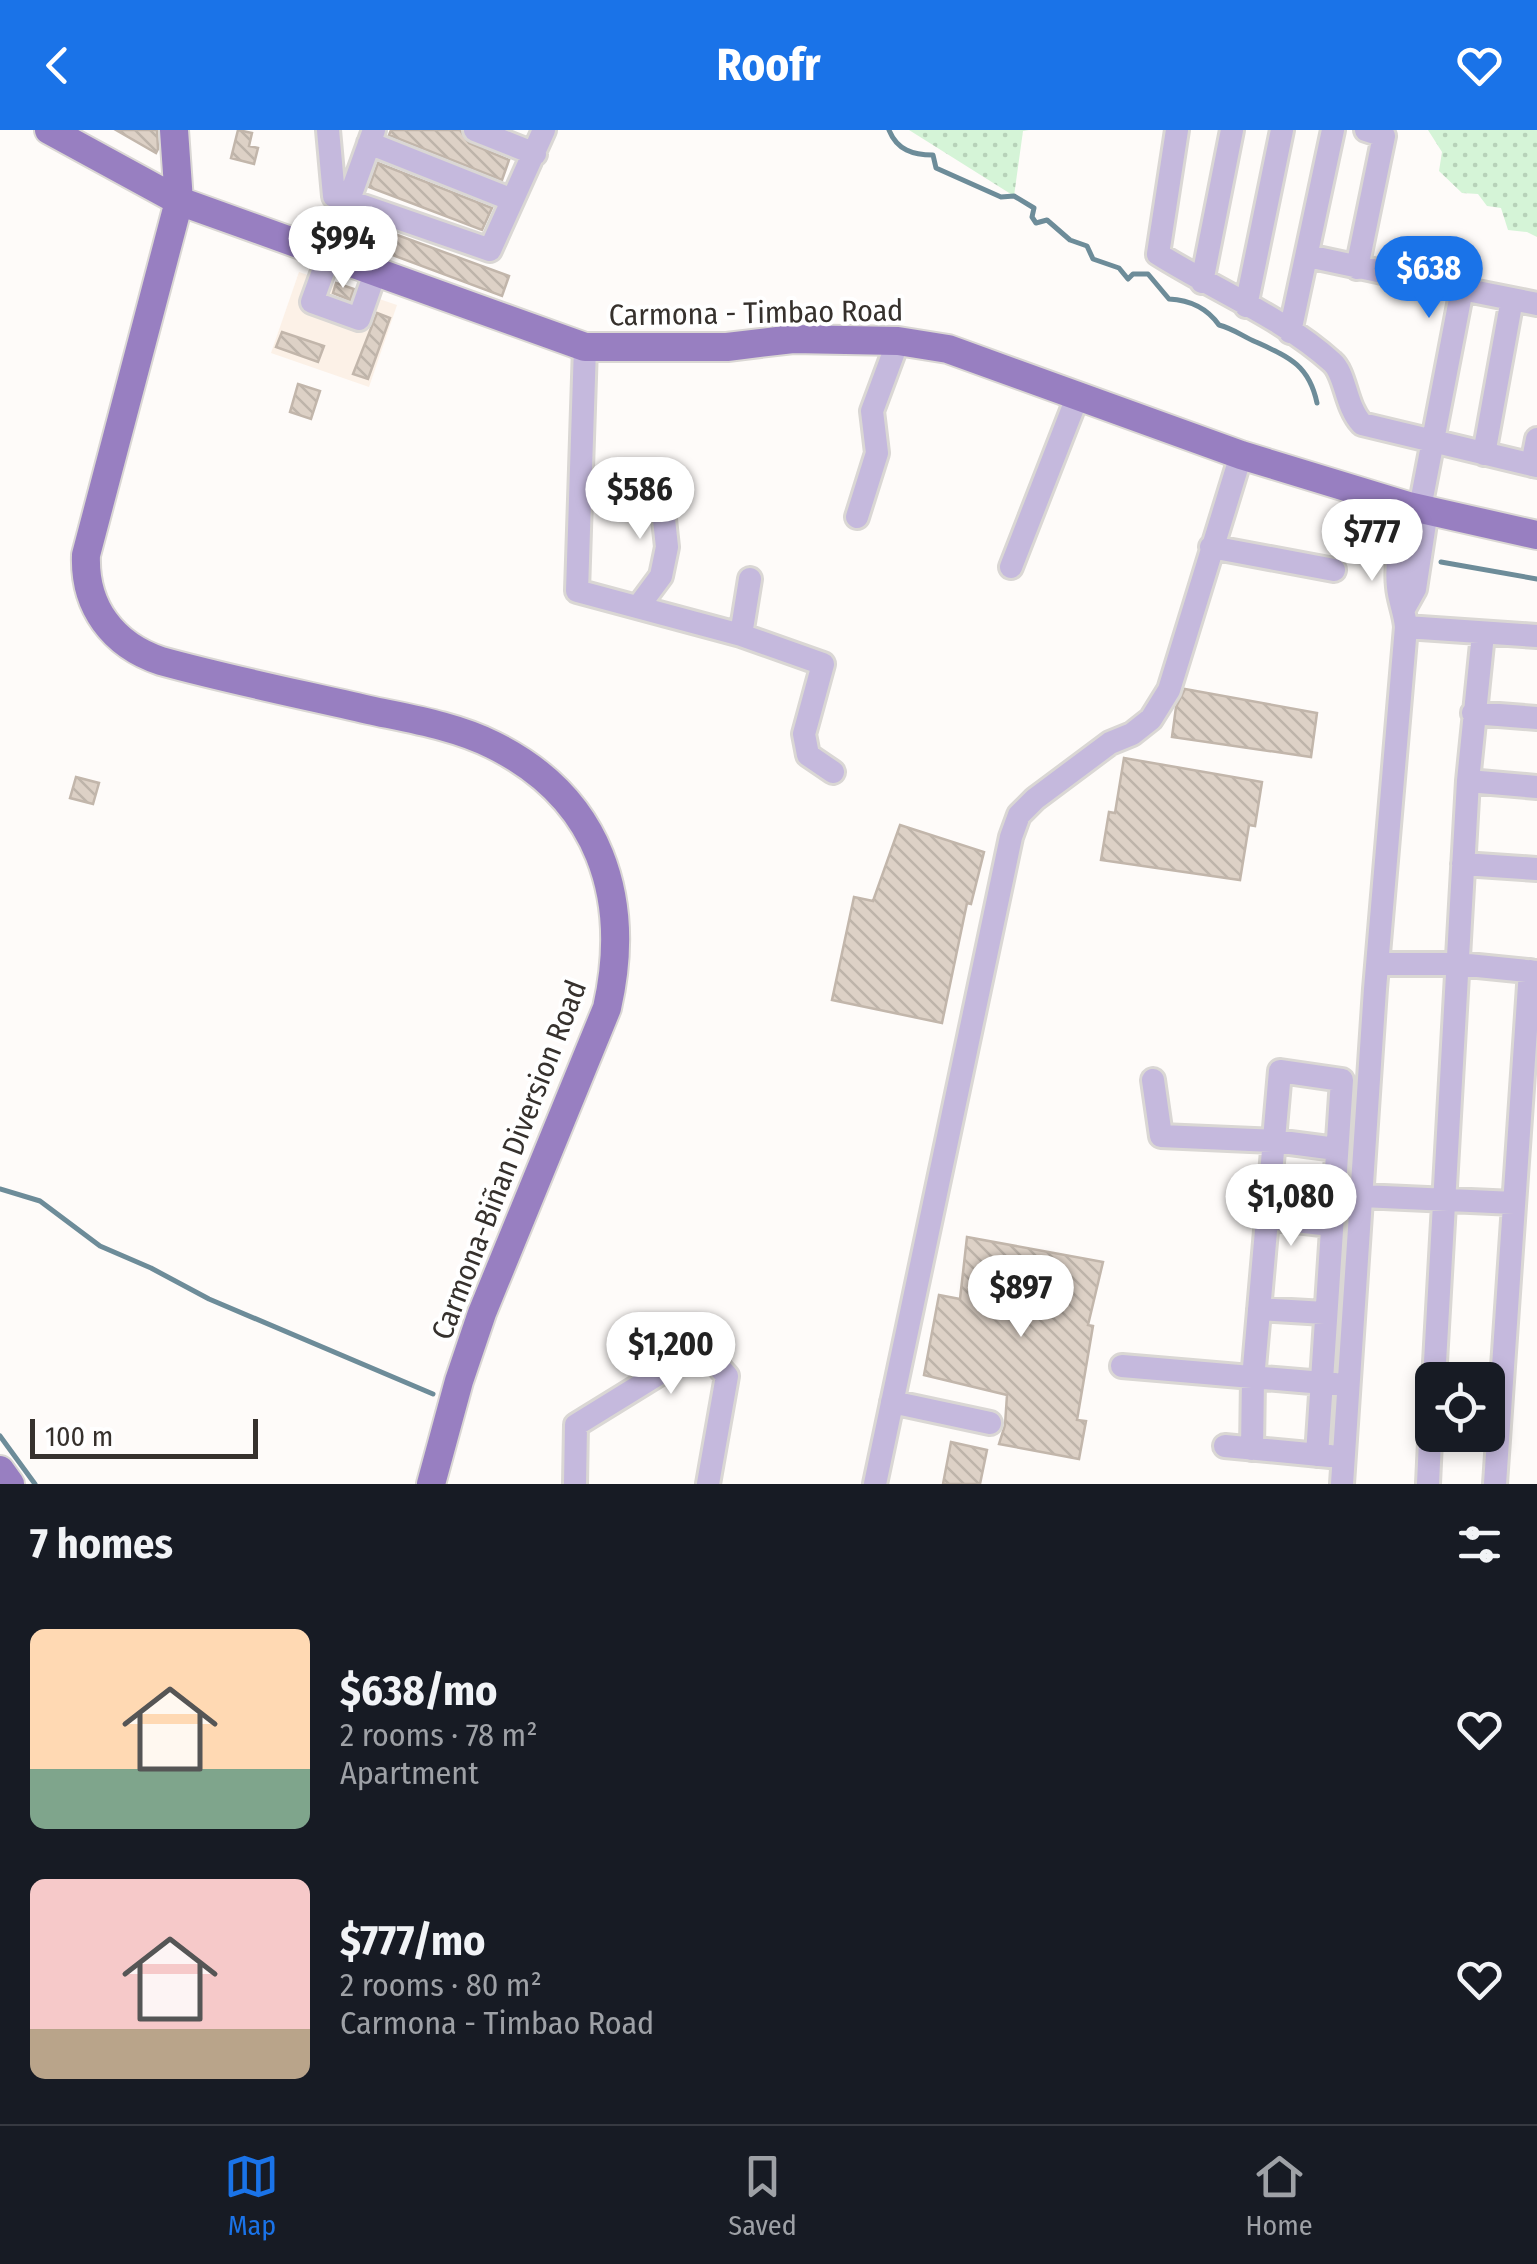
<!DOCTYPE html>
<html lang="en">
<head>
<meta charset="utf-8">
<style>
  :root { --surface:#171b24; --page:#20242c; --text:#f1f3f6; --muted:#9ea1a6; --line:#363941; --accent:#1a73e8 }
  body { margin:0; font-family:"Fira Sans Condensed",sans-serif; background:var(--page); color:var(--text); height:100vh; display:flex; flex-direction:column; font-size:38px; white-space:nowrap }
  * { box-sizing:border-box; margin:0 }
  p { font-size:32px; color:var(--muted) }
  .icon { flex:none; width:55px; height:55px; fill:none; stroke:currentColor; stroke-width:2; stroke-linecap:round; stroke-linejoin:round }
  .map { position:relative; height:1354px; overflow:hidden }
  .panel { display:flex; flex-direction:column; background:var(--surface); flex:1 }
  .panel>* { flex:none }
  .fabs { position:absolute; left:1415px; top:1232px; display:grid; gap:20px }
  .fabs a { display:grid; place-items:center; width:90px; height:90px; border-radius:15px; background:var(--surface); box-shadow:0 5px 15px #0003; font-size:50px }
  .scale { position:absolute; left:30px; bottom:25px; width:228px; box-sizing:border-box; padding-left:10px; border:5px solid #36312d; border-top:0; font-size:28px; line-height:35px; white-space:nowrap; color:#36312d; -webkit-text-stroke:8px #fff; paint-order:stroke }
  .price { position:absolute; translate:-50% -85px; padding:0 22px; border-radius:35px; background:#fff; color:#222; font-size:32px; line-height:65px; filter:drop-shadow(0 2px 5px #0008) }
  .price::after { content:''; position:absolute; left:50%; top:60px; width:30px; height:22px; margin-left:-15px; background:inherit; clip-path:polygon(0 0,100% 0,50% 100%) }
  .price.active { background:var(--accent); color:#fff }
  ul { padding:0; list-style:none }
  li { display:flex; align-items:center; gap:30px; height:250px; padding:0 30px }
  li span { display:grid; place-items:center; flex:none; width:280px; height:200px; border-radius:15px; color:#555 }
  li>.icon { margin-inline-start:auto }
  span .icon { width:120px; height:120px; fill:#fffc; stroke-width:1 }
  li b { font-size:42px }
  h2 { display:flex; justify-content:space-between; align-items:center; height:120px; padding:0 30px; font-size:42px }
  header { display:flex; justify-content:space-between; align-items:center; height:130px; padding:0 30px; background:var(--accent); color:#fff; font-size:45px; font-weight:700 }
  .menu { display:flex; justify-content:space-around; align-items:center; height:140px; border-top:2px solid var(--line); background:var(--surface); font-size:28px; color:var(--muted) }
  .menu a { display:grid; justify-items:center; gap:5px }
  .menu .active { color:var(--accent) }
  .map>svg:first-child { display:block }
  .built { fill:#fcf1e7 }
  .grass { fill:url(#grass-dots) }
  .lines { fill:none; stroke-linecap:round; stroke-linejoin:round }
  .stream { stroke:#6d8c99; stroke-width:5 }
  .building { fill:url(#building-back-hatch); stroke:#c2b6ab; stroke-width:2.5 }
  .minor-casing { stroke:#dad7d4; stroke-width:28 }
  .major-casing { stroke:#dad7d4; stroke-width:32 }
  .minor { stroke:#c5b9dd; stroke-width:22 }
  .major { stroke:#987fc1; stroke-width:28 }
  .labels { text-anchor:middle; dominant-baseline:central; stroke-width:8; stroke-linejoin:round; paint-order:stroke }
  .street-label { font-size:30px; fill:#36312d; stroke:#fff }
</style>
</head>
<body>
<header><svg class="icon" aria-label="back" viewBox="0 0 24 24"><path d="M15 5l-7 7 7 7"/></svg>Roofr<svg class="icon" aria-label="heart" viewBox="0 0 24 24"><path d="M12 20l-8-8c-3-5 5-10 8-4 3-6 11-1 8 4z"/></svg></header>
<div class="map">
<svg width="1537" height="1354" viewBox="0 0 1537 1354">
  <defs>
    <pattern id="grass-dots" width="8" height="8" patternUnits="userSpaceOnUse" patternTransform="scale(2.5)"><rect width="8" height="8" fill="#d5f4d7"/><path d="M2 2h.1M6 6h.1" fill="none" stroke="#b7d2b9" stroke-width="1.8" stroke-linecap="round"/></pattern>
    <pattern id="building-back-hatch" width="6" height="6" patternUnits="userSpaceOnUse" patternTransform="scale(2.5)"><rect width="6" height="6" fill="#ddd1c6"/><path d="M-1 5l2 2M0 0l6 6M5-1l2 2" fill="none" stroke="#beb4aa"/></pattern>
  </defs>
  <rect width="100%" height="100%" fill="#fefbf9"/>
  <path class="built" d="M 299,142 L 397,175 L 369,257 L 271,223 Z"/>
  <path class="grass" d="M 909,0 L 1029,0 L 1023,1 L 1014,66 Z
    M 1428,0 L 1537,0 L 1537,107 L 1527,102 L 1508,100 L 1501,78 L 1487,76 L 1478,64 L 1462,63 L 1439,41 L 1442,22 Z"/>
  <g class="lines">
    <path class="stream" d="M 889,0 C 897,20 913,25 933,25 L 936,38 L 1001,67 L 1014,66 L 1034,78 L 1032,87 L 1036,93 L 1047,90 L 1070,110 L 1087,116 L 1093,129 L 1119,138 L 1128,149 L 1133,144 L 1148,144 L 1169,169 C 1189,170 1207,178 1219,195 C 1234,199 1242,206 1256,212 C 1289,227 1309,235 1317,273
      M 1441,432 L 1537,449
      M 0,1059 L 40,1071 L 100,1116 L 151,1138 L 209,1169 L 433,1264
      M 0,1306 L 35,1354"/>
  </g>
  <path class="building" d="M 116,0 L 157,0 L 158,19 L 156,23 Z
    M 238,0 L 252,3 L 249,16 L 258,18 L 254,34 L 231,28 Z
    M 391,0 L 460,0 L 469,13 L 509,30 L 502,50 L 389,5 Z
    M 378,33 L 492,78 L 482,100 L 369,57 Z
    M 362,92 L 509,146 L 502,166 L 355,111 Z
    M 336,153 L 354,159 L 350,170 L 333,163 Z
    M 377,183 L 390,188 L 368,249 L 353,244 Z
    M 282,202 L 324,216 L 318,232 L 276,217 Z
    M 298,254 L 320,261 L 311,289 L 290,282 Z
    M 1185,559 L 1317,583 L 1311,627 L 1172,607 L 1176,577 Z
    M 1124,628 L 1262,652 L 1255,696 L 1249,695 L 1240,750 L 1101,730 L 1109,682 L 1115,683 Z
    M 76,647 L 99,653 L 93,674 L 70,668 Z
    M 900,695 L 984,722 L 971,774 L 967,773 L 942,893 L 832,870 L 854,767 L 873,771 Z
    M 967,1107 L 1103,1132 L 1088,1195 L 1093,1196 L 1077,1290 L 1086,1291 L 1079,1329 L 999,1314 L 1005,1295 L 1007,1265 L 924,1245 L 939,1165 L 960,1169 Z
    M 1473,1236 L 1488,1239 L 1487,1250 L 1470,1250 Z
    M 951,1312 L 987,1320 L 980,1354 L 943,1354 Z"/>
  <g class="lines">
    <g class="minor-casing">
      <path id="minor" d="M 328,0 L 334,66 L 490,120 L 544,0
        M 374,0 L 312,172 L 359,189 L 375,143
        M 475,0 L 535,24
        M 1177,0 L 1158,124 C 1213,159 1284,188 1332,232 C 1346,244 1345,276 1362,294 L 1537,336
        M 369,13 L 510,69
        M 1308,126 L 1462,159
        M 1357,138 L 1384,6 L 1366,0
        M 1202,152 L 1232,0
        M 1246,176 L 1282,0
        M 1290,202 L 1333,0
        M 585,217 L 577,461 L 741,505 L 823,534 L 804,604 L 808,625 L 833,642
        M 1484,324 L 1512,169
        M 1532,335 L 1537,309
        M 1420,378 L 1462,159 L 1537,174
        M 857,387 L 877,323 L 872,281 L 898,211
        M 1211,417 L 1334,440
        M 1011,437 L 1078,265
        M 638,477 L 661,446 L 667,417 L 660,352
        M 1405,477 L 1415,459 L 1427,380
        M 1406,497 L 1537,506
        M 741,505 L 750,449
        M 1473,583 L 1537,588
        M 1468,651 L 1537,657
        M 1463,734 L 1537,739
        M 1378,834 L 1458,834 L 1537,842
        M 1153,950 L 1161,1006 L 1275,1011 L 1336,1019
        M 1362,1066 L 1514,1073
        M 1268,1088 L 1331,1095
        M 1259,1179 L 1325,1183
        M 1122,1236 L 1335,1254
        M 1434,1250 L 1468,651 L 1483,504
        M 892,1272 L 990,1293
        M 1225,1316 L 1330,1326
        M 1252,1319 L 1253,1249 L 1280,941 L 1342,950 L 1317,1325
        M 575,1354 L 576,1295 L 683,1229 L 711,1228 L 727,1246 L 708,1354
        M 875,1354 L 1011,707 L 1019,685 L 1035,669 L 1110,613 L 1132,604 L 1151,589 L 1169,560 L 1241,325
        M 1342,1354 L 1375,859 L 1406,497 C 1405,483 1399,470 1398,457 C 1395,430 1403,402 1408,376
        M 1428,1354 L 1432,1268
        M 1495,1354 L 1530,841"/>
    </g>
    <g class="major-casing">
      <path id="major" d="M 49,0 L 179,71 L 585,217 L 727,217 L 793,209 L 898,211 L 948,219 L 1241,325 L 1408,376 L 1537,405
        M 174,0 L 179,71 L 86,425 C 84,477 113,515 161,531 C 230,550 300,564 369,580 C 411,589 455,596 493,615 C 600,668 632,768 607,878 L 482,1183 L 459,1251 L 431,1354
        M 0,1340 L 10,1354"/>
    </g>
    <use href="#minor" class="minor"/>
    <use href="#major" class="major"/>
  </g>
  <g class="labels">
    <g class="street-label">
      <text transform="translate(756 183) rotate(-1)">Carmona - Timbao Road</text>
      <text transform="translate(509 1030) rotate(-69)">Carmona-Biñan Diversion Road</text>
    </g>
  </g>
</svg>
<div class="fabs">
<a><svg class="icon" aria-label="locate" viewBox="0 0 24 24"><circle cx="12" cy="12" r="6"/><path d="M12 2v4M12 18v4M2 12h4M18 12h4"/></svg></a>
</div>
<div class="scale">100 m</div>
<b class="price" style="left:343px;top:161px">$994</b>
<b class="price active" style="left:1429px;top:191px">$638</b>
<b class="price" style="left:640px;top:412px">$586</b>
<b class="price" style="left:1372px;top:454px">$777</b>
<b class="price" style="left:1291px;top:1119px">$1,080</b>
<b class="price" style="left:1021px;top:1210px">$897</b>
<b class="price" style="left:671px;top:1267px">$1,200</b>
</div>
<section class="panel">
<h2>7 homes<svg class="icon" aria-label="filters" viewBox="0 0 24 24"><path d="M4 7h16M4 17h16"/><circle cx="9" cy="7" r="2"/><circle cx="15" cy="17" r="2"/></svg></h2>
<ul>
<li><span style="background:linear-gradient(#ffd9b3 70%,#7fa58c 0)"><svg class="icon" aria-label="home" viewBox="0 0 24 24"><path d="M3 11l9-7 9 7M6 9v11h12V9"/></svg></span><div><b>$638/mo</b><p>2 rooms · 78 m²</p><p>Apartment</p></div><svg class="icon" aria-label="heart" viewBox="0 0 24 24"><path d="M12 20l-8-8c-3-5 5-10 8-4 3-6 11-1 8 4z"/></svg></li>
<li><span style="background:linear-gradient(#f6c9c9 75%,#b9a48a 0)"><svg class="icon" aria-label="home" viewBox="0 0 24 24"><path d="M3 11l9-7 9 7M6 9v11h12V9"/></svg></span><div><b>$777/mo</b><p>2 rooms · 80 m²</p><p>Carmona - Timbao Road</p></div><svg class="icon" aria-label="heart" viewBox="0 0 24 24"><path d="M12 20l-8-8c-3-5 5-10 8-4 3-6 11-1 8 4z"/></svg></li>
</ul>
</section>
<nav class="menu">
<a class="active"><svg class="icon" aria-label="map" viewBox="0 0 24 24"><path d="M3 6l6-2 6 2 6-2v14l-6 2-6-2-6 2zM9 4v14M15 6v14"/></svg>Map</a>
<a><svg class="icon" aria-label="saved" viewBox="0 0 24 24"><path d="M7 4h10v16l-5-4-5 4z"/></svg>Saved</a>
<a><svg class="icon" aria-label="home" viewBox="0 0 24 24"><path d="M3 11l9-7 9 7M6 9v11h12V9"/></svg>Home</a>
</nav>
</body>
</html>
